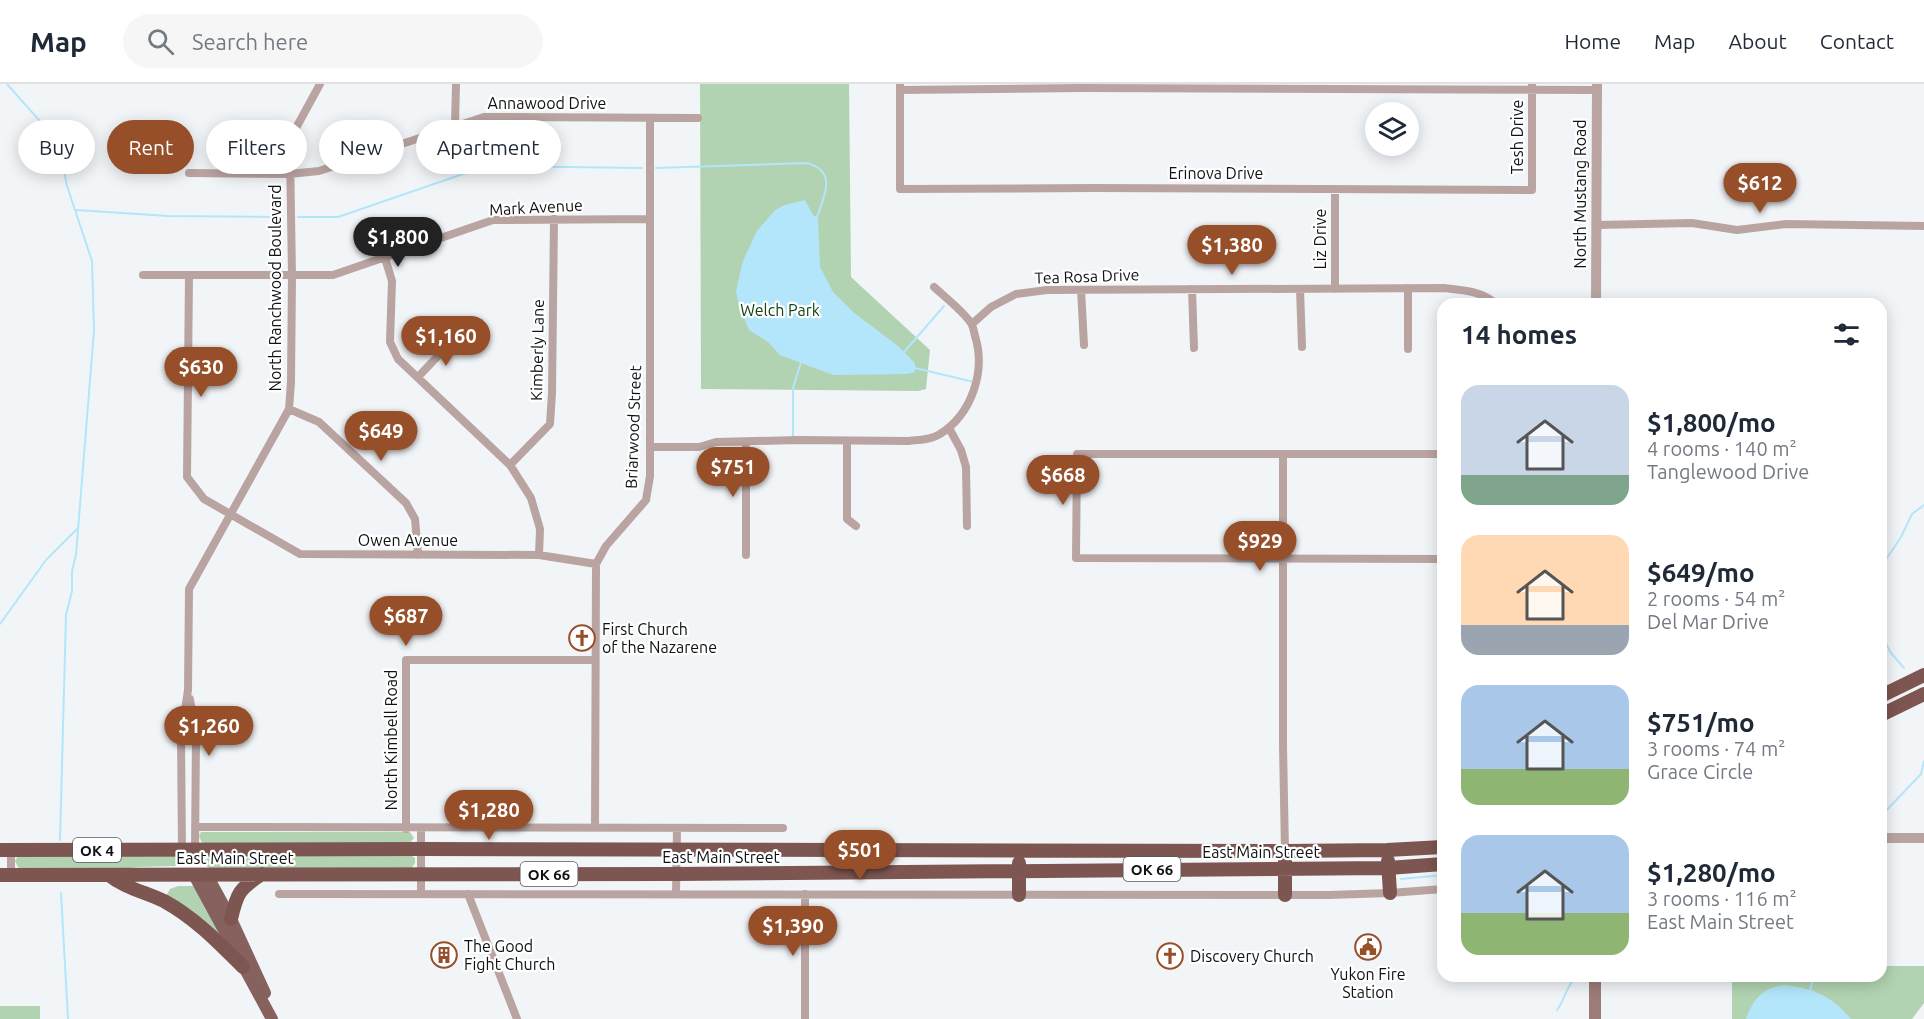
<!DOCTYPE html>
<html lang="en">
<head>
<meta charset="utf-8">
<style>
  :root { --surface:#fff; --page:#f6f6f7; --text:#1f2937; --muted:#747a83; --line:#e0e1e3; --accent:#974f2a }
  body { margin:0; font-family:Ubuntu,sans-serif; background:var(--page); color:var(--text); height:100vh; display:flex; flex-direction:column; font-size:22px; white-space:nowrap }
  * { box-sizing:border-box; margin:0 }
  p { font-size:20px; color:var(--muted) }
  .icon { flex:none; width:33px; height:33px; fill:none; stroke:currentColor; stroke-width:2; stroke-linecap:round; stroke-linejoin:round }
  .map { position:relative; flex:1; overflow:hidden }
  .panel { position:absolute; left:1437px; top:214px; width:450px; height:684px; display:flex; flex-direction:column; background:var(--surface); border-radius:18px; box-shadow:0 3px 15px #0003 }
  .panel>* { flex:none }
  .banner { position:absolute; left:18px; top:36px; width:570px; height:54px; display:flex; gap:12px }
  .controls { position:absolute; left:1365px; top:18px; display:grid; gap:12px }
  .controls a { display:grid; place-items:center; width:54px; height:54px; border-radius:50%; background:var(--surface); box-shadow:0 3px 15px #0003; font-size:30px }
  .price { position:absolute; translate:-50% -51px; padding:0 14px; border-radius:21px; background:var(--accent); color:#fff; font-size:20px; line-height:39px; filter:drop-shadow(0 2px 3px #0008) }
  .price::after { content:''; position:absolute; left:50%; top:36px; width:18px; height:14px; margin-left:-9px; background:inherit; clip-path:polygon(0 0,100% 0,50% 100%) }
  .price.active { background:#222; color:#fff }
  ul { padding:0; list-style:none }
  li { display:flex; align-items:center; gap:18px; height:150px; padding:0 24px }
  li span { display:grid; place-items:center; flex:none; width:168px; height:120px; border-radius:18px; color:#555 }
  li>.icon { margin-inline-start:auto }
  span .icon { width:72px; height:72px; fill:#fffc; stroke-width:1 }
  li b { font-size:26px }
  h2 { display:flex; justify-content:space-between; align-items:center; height:72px; padding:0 24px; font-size:26px }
  .tag { padding:0 21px; border-radius:27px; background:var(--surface); box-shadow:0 3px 15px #0003; font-size:21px; line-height:54px }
  .tag.active { background:var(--accent); color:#fff }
  header { display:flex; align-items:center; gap:36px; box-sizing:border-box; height:84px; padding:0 30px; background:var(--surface); border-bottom:2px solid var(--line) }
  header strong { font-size:28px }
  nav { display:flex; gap:33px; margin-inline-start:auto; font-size:21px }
  .search { width:420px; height:54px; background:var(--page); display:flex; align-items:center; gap:15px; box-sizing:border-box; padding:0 21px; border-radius:33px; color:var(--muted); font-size:22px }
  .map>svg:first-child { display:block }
  .green { fill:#b2d3b2 }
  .water { fill:#b3e6fa }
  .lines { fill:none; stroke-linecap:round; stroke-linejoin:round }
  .stream { stroke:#b3e6fa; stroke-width:2 }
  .minor { stroke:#baa4a1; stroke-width:8 }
  .tertiary { stroke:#baa4a1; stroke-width:10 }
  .secondary { stroke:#9c7c79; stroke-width:12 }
  .primary { stroke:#87615d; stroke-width:12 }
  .trunk { stroke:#7d5551; stroke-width:14 }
  .labels { text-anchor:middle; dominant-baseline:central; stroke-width:4.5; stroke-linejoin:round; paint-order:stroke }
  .shield { fill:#fff; stroke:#575859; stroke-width:1.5 }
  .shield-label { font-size:15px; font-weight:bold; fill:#0f1112 }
  .street-label { font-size:16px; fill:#0f1112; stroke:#fff }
  .park-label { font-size:16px; fill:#124215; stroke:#fff }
  .poi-label { font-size:16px; fill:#0f1112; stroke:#fff; text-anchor:start }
</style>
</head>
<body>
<header>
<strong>Map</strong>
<div class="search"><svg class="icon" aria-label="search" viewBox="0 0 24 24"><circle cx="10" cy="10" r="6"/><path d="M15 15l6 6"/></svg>Search here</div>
<nav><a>Home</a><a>Map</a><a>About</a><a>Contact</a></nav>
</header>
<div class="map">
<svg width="1924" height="935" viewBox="0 0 1924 935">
  <rect width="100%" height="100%" fill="#f2f5f8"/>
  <path class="green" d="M 700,0 L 849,0 L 851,193 L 930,266 L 926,305 L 918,307 L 701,305 Z
    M 201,748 L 410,748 L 414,754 L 408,761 L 202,759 L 199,752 Z
    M 278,769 L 411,771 L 415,774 L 415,779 L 411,785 L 210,786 L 203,777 L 209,774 L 252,774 Z
    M 19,770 L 180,772 L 184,780 L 177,782 L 138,783 L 113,786 L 22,786 L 18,783 L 15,777 Z
    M 178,802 L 196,802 L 228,863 L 165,814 L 170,805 Z
    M 1881,882 L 1924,882 L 1924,919 L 1912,935 L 1732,935 L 1732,893 L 1881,892 Z
    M 0,922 L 40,922 L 40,935 L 0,935 Z"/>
  <path class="water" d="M 805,116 L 813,131 L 818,134 L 820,183 L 833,208 L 853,228 L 898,262 L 915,279 L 915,288 L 907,290 L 833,291 L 780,271 L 768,258 L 749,246 L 739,222 L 736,207 L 743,177 L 757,147 L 775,126 L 785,121 Z
    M 1785,901 C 1816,905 1831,912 1851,935 L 1746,935 C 1753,915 1763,903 1785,901 Z"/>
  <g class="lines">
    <path class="stream" d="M 7,0 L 54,53 L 60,67 L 67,102 L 92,177 L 94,246 L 76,471 L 72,487 L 72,507 L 66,531 L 60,756
      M 656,84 L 807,79 C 837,87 825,111 817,133
      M 76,126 L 168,132 L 282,133
      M 298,133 L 338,133 L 463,90 L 499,82 L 642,84
      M 904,268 L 944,222
      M 915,284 L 974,298
      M 793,353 L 793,304 L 801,278
      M 1881,486 L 1887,474 L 1901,453 L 1912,430 L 1924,421
      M 0,540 L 46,476 L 77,445
      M 1881,550 L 1891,569 L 1904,584
      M 1881,732 L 1921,690 L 1924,677
      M 1401,795 L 1443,791
      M 61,809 L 68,935
      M 1810,906 L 1814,892
      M 1557,926 C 1565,916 1567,899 1578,892"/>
    <path class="minor" d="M 900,0 L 900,105 L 1093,104 L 1532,106 L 1532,0
      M 900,6 L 1081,4 L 1597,6
      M 455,41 L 456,0
      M 189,89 L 289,90 L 319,87 L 484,33 L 698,34
      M 1335,105 L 1335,205
      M 1597,141 L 1692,139 L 1737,146 L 1786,140 L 1924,142
      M 385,174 L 392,197 L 390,258 L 398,275 L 510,381 L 531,414 L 540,445 L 539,471
      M 143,191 L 333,191 L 493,136 L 650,135
      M 189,191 L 187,393 L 204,415 L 300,470 L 539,471 L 596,480
      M 1408,204 L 1408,265
      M 1192,205 L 1194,264
      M 1300,205 L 1302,263
      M 1081,206 L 1084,261
      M 972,240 L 991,223 L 1016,210 L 1047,206 L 1444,204 C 1463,206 1482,207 1496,220
      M 418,293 L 454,255
      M 289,325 L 319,338 L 406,419 L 415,435 L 418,471
      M 949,344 L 961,366 L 966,383 L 967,442
      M 847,357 L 847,435 L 856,442
      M 746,358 L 746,471
      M 650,363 L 699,363 L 716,358 L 798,356 L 908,357 C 919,356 931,356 940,350 C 972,330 986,287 975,252 C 974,248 973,242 971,239 C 963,227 945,213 934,203
      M 1283,370 L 1283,662 L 1285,767
      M 1443,370 L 1077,370 L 1076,474 L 1443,475
      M 510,381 L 550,340 L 552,309 L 554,135
      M 190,615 L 196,653 L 195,766
      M 195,743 L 783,744
      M 595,743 L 596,480 L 606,462 L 646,416 L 650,392 L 650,34
      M 421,744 L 421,809
      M 406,745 L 406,576 L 595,576
      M 11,766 L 11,791
      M 182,766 L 181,652 L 188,606 L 189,505 L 289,325 L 291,298 L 292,191 L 290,69 L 296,44 L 320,0
      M 279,810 L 1329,811 L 1390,809 L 1443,805
      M 468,810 L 517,935
      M 676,810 L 677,744
      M 805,810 L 805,935"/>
    <path class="tertiary" d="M 1596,220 L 1597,0
      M 1881,754 L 1924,754"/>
    <path class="secondary" d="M 1595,892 L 1595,935"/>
    <path class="primary" d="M 194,791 L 272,935
      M 207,791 L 231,835 L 265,909"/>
    <path class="trunk" d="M 1881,612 L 1924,591
      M 1881,631 L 1924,610
      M 0,766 L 421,765 L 1285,767 L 1387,766 L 1443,763
      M 1285,775 L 1285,811
      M 1388,777 L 1390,809
      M 0,791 L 676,790 L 1388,784 L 1443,780
      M 109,791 C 125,804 145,808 164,817 C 195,834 218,858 243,883
      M 1019,811 L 1019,779
      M 231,835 C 237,809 239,805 262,790"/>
  </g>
  <defs>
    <g id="church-ring" transform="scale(1.35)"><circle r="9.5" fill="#fff" stroke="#974f2a" stroke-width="1.5"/><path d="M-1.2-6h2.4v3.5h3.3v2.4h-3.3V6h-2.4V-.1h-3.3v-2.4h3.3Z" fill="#974f2a"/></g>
    <g id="civic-ring" transform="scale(1.35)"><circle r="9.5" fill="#fff" stroke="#974f2a" stroke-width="1.5"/><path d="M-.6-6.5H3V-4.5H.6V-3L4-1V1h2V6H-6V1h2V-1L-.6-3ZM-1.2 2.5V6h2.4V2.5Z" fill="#974f2a"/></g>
    <g id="building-ring" transform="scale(1.35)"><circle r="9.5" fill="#fff" stroke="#974f2a" stroke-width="1.5"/><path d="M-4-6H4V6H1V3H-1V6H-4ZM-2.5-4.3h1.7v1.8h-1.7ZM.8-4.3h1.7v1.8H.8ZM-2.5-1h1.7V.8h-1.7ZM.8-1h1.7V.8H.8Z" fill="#974f2a"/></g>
  </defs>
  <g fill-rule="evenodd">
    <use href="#church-ring" x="582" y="554"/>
    <use href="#civic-ring" x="1368" y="863"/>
    <use href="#building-ring" x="444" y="871"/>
    <use href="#church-ring" x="1170" y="872"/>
  </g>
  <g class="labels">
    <g class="shield">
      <rect x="73" y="754" width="48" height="24" rx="4.5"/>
      <rect x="1123.5" y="773" width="57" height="24" rx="4.5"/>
      <rect x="520.5" y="778" width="57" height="24" rx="4.5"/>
    </g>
    <g class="shield-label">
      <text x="97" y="766">OK 4</text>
      <text x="1152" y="785">OK 66</text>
      <text x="549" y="790">OK 66</text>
    </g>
    <g class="street-label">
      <text x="547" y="19">Annawood Drive</text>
      <text transform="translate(1517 53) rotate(-90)">Tesh Drive</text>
      <text x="1216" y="89">Erinova Drive</text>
      <text transform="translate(1580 110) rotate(-90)">North Mustang Road</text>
      <text transform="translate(536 123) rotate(-3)">Mark Avenue</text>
      <text transform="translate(1320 155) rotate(-90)">Liz Drive</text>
      <text transform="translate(1087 192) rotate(-2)">Tea Rosa Drive</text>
      <text transform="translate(275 204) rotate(-90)">North Ranchwood Boulevard</text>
      <text transform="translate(537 266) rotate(-89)">Kimberly Lane</text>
      <text transform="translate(633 343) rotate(-88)">Briarwood Street</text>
      <text x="408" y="456">Owen Avenue</text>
      <text transform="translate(391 656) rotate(-90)">North Kimbell Road</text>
      <text x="1261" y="768">East Main Street</text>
      <text x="721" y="773">East Main Street</text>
      <text x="235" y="774">East Main Street</text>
    </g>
    <g class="park-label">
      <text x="780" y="226">Welch Park</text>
    </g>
    <g class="poi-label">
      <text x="602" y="545">First Church<tspan x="602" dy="18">of the Nazarene</tspan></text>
      <text x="464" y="862">The Good<tspan x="464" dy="18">Fight Church</tspan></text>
      <text x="1190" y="872">Discovery Church</text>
      <text x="1368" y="890" text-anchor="middle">Yukon Fire<tspan x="1368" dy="18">Station</tspan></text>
    </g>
  </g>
</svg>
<div class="controls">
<a><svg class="icon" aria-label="layers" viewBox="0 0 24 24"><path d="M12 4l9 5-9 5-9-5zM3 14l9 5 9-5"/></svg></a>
</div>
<b class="price" style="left:1760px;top:130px">$612</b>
<b class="price active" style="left:398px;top:184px">$1,800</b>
<b class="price" style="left:1232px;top:192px">$1,380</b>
<b class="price" style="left:446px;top:283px">$1,160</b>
<b class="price" style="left:201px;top:314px">$630</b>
<b class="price" style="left:381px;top:378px">$649</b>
<b class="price" style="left:733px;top:414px">$751</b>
<b class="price" style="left:1063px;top:422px">$668</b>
<b class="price" style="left:1260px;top:488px">$929</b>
<b class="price" style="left:406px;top:563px">$687</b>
<b class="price" style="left:209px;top:673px">$1,260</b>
<b class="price" style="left:489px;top:757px">$1,280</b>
<b class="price" style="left:860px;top:797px">$501</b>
<b class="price" style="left:793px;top:873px">$1,390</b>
<div class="banner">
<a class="tag">Buy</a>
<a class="tag active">Rent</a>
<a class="tag">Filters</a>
<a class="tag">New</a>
<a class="tag">Apartment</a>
</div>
<section class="panel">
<h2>14 homes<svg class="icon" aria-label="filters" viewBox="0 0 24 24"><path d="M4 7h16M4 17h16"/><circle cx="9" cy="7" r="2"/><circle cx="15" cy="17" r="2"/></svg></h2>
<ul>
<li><span style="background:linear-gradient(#c9d6e8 75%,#7fa58c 0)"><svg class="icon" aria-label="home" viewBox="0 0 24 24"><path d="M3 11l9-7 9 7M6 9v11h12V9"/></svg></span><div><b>$1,800/mo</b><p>4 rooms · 140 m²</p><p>Tanglewood Drive</p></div></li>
<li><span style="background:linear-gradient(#ffd9b3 75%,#9aa5b1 0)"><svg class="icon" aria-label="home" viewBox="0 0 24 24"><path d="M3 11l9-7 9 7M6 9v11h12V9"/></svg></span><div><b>$649/mo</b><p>2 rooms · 54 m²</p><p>Del Mar Drive</p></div></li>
<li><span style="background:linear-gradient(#a9c7e8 70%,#8fb573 0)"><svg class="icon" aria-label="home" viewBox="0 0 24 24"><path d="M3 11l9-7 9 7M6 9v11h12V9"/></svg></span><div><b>$751/mo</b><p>3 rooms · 74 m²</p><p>Grace Circle</p></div></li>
<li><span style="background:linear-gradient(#a9c7e8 65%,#8fb573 0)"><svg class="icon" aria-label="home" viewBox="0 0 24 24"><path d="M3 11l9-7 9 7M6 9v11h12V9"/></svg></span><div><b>$1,280/mo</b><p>3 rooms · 116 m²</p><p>East Main Street</p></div></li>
</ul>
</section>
</div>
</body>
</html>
